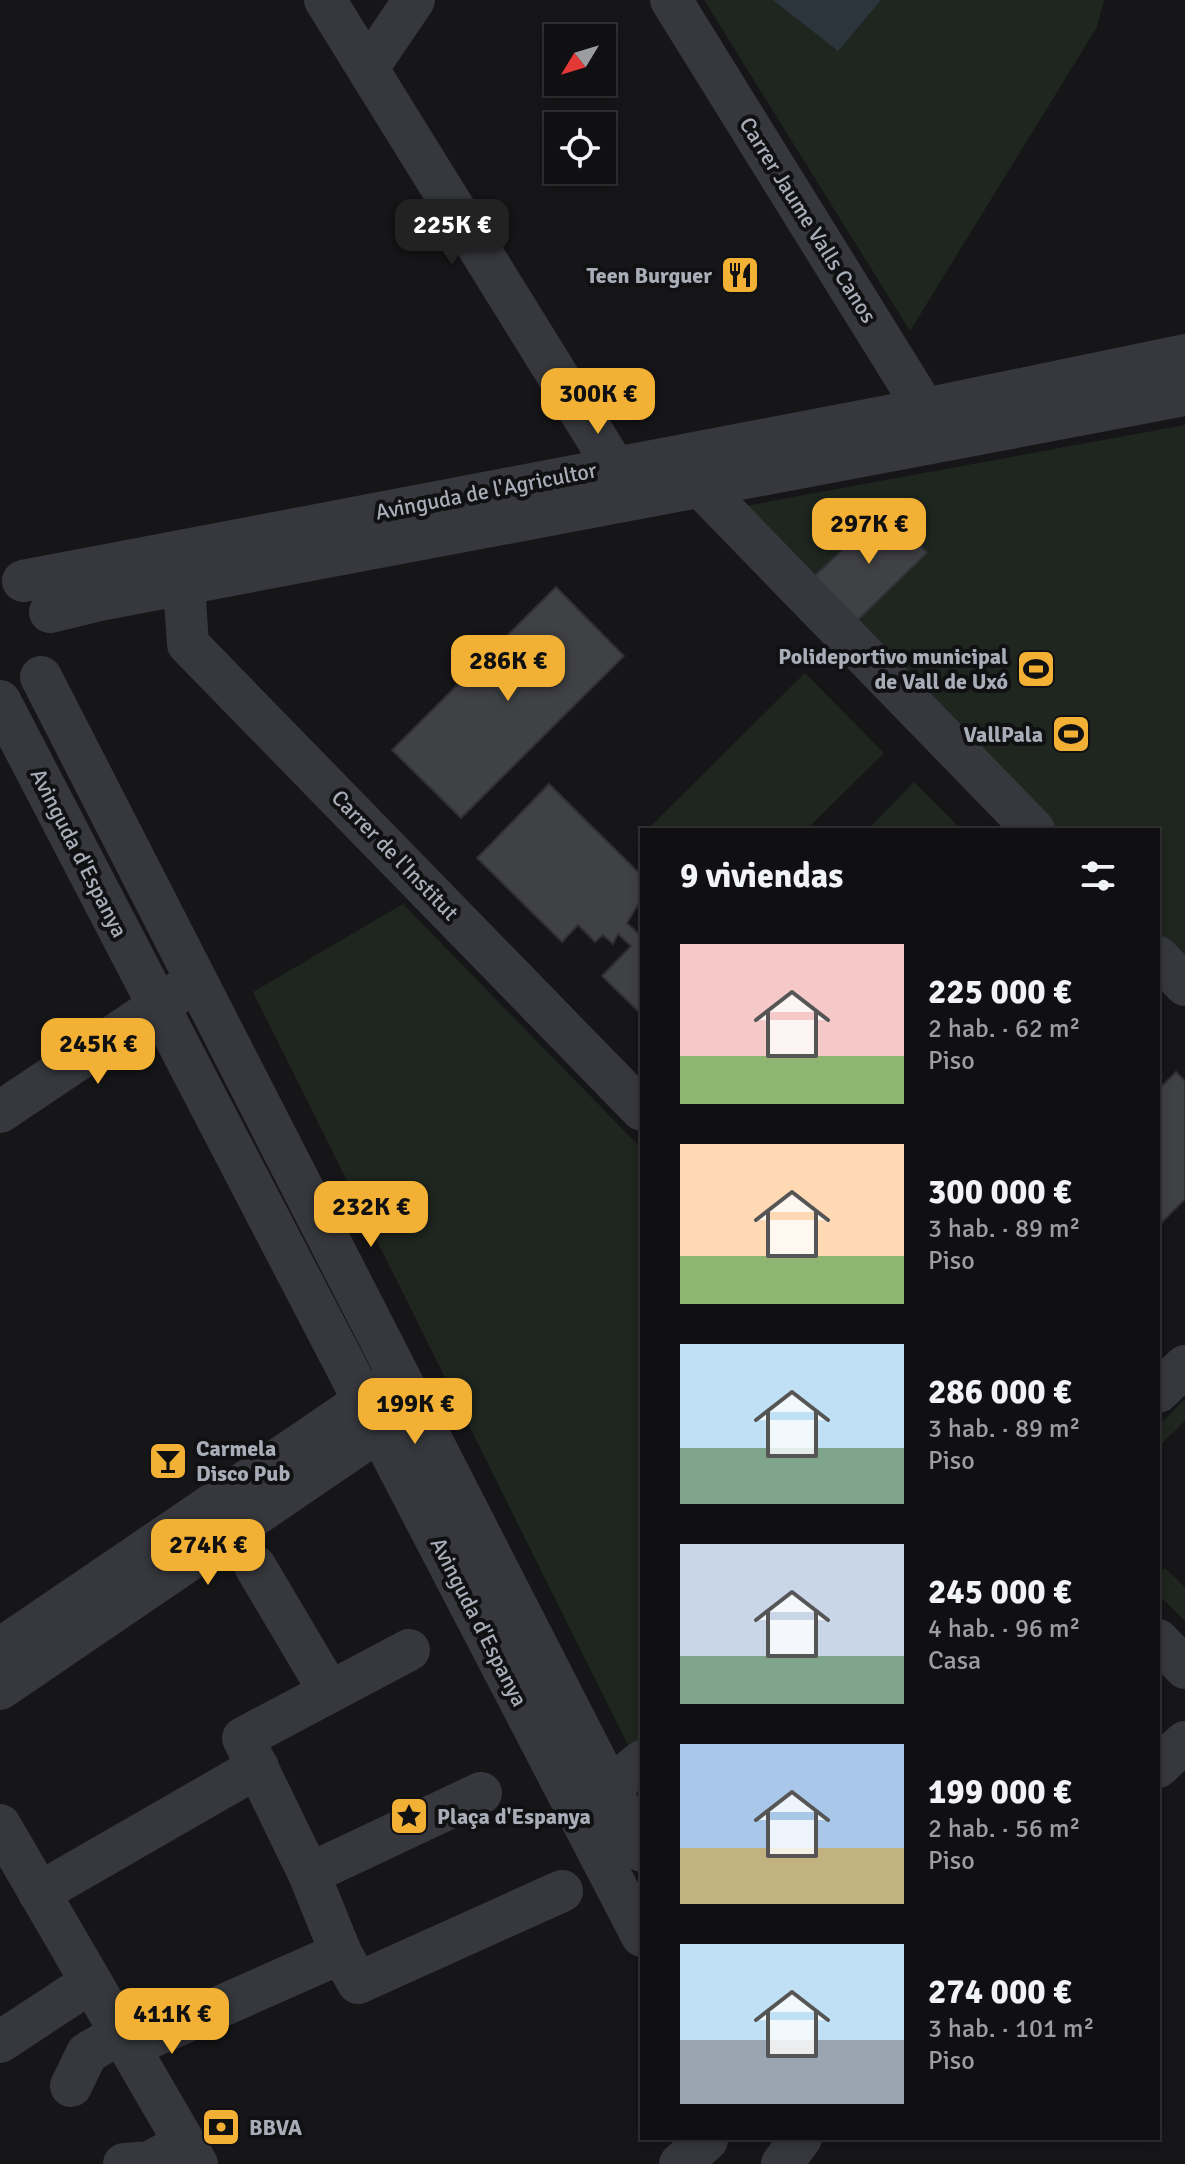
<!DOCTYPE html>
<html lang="es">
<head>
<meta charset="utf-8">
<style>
  :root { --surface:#101012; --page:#19191b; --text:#f1f3f6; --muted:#9c9d9f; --line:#303032; --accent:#f2b134 }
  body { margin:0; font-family:Signika,sans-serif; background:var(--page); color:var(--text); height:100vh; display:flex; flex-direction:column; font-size:30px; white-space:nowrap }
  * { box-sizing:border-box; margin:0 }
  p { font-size:26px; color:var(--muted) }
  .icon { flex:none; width:44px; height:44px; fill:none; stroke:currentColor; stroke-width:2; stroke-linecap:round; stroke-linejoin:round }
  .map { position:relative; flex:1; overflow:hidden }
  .sheet { position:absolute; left:640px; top:828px; width:520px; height:1312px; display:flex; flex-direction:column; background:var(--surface); border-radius:0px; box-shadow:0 4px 12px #0003,0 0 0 2px var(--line) }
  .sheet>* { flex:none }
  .needle { width:52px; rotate:232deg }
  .tools { position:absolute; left:544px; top:24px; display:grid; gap:16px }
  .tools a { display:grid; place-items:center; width:72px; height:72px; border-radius:0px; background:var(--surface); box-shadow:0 4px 12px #0003,0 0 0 2px var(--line); font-size:40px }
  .price { position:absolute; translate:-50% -68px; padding:0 18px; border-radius:16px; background:var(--accent); color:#111; font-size:26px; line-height:52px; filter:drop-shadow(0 2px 4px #0008) }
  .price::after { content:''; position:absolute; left:50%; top:48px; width:24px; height:18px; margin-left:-12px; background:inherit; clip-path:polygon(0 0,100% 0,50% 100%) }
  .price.on { background:#222; color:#fff }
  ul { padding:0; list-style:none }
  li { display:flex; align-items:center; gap:24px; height:200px; padding:0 40px }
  li span { display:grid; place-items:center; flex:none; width:224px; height:160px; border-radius:0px; color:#555 }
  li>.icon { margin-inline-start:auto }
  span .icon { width:96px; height:96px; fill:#fffc; stroke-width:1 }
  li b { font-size:34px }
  h2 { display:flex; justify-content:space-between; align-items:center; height:96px; padding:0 40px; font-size:34px }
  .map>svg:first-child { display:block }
  .green { fill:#1e261f }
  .water { fill:#2c353c }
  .building { fill:#404145; stroke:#303034; stroke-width:2 }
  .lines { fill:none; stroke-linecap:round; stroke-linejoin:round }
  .minor { stroke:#37383d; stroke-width:42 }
  .labels { text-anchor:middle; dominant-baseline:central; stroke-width:8; stroke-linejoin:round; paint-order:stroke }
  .street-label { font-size:22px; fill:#a8adb8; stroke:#111113 }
  .poi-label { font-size:22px; font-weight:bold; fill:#a8adb8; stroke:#111113; text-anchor:end }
</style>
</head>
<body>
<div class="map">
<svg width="1185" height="2164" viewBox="0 0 1185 2164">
  <rect width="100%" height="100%" fill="#161618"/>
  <path class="green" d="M 704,0 L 1104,0 L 1097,27 L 910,331 Z
    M 1185,425 L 1185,968 L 1158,941 L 1158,830 L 1047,830 L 728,509 Z
    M 805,673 L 884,753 L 806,830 L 647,830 Z
    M 914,782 L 962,830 L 867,830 Z
    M 403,904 L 642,1149 L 642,1743 L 631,1751 L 253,992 Z
    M 1185,1399 L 1185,1421 L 1158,1447 L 1158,1426 Z
    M 1165,1568 L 1185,1587 L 1185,1621 L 1158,1594 L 1158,1575 Z"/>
  <path class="water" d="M 773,0 L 881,0 L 838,51 Z"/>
  <path class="building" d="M 881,513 L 898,516 L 927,553 L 853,625 L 810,580 Z
    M 556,587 L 624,656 L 461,818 L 392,750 Z
    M 549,784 L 642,876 L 642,898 L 627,923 L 641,936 L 642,935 L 642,1015 L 602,976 L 631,946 L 618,934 L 613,944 L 603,935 L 595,942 L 578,925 L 562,942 L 477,858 Z
    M 1176,1072 L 1185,1081 L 1185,1199 L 1158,1226 L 1158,1090 Z"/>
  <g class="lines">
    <path class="minor" d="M 325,0 L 628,489
      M 671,0 L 937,429
      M 368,68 L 414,0
      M 701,487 L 1034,830
      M 23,581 L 925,409 L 1185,355
      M 184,585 L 188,644 L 642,1110
      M 50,612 L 99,600 L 1185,395
      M 41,677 L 642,1851
      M 0,701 L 642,1936
      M 1158,957 L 1185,985
      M 0,1112 L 182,990
      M 1158,1392 L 1185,1366
      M 255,1566 L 329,1691
      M 1158,1640 L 1185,1668
      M 0,1649 L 386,1386
      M 409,1650 L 243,1738 L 309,1874 L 341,1953 L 358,1983 L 562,1891
      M 0,1689 L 402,1415
      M 1158,1767 L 1185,1742
      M 590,1804 L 642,1761
      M 0,1825 L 197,2164
      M 309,1874 L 481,1793
      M 39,1893 L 258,1767
      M 0,2042 L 91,1982
      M 129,2047 L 341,1953
      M 71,2086 L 87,2053 L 121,2033
      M 124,2164 L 150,2162 L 185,2143
      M 680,2164 L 707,2140
      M 782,2164 L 801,2138"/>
  </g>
  <defs>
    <g id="restaurant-square" transform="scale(2)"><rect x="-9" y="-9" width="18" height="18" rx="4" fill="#f2b134" stroke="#111113"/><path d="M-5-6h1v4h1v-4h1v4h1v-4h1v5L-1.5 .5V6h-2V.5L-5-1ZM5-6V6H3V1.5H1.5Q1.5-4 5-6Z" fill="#111"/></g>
    <g id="stadium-square" transform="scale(2)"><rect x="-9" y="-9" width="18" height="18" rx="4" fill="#f2b134" stroke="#111113"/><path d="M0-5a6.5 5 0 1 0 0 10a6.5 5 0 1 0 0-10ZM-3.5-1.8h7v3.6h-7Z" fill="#111"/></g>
    <g id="bar-square" transform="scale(2)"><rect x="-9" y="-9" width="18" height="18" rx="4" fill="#f2b134" stroke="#111113"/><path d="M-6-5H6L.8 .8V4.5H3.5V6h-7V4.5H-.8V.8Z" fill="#111"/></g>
    <g id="sight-square" transform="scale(2)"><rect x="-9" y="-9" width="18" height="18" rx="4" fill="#f2b134" stroke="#111113"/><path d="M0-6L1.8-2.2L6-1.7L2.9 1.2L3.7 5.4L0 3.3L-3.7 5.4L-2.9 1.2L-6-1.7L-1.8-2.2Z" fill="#111"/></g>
    <g id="bank-square" transform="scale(2)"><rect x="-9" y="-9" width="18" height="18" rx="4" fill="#f2b134" stroke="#111113"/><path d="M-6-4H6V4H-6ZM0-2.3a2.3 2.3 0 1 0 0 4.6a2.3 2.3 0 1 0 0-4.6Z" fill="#111"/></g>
  </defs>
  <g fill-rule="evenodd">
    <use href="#restaurant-square" x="740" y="275"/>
    <use href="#stadium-square" x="1036" y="669"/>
    <use href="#stadium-square" x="1071" y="734"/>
    <use href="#bar-square" x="168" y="1461"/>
    <use href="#sight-square" x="409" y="1816"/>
    <use href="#bank-square" x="221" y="2127"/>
  </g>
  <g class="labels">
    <g class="street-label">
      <text transform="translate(808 220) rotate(58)">Carrer Jaume Valls Canos</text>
      <text transform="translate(486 491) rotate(-11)">Avinguda de l'Agricultor</text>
      <text transform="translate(79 853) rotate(63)">Avinguda d'Espanya</text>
      <text transform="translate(395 855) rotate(46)">Carrer de l'Institut</text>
      <text transform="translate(479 1622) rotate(63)">Avinguda d'Espanya</text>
    </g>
    <g class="poi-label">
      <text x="712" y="275">Teen Burguer</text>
      <text x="1008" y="656">Polideportivo municipal<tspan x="1008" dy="25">de Vall de Uxó</tspan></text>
      <text x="1043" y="734">VallPala</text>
      <text x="196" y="1448" text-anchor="start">Carmela<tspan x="196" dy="25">Disco Pub</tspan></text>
      <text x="437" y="1816" text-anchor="start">Plaça d'Espanya</text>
      <text x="249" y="2127" text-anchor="start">BBVA</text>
    </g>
  </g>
</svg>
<div class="tools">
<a><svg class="needle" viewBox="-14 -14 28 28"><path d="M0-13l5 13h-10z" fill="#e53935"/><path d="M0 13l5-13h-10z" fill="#9c9d9f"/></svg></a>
<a><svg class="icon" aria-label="locate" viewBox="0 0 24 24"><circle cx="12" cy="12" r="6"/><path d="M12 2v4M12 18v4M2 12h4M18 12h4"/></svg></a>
</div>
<b class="price on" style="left:452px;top:267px">225K €</b>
<b class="price" style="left:598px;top:436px">300K €</b>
<b class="price" style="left:869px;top:566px">297K €</b>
<b class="price" style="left:508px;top:703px">286K €</b>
<b class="price" style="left:98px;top:1086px">245K €</b>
<b class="price" style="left:371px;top:1249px">232K €</b>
<b class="price" style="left:415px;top:1446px">199K €</b>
<b class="price" style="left:208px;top:1587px">274K €</b>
<b class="price" style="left:172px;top:2056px">411K €</b>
<section class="sheet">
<h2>9 viviendas<svg class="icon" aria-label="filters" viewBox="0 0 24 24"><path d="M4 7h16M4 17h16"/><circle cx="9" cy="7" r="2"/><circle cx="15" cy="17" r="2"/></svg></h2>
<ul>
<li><span style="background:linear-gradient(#f6c9c9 70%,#8fb573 0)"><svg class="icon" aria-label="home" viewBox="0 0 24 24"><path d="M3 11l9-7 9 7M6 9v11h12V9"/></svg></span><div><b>225 000 €</b><p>2 hab. · 62 m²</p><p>Piso</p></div></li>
<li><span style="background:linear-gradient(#ffd9b3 70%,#8fb573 0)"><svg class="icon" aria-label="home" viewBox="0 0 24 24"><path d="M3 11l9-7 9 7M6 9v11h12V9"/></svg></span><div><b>300 000 €</b><p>3 hab. · 89 m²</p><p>Piso</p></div></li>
<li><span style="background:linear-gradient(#bfe0f5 65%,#7fa58c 0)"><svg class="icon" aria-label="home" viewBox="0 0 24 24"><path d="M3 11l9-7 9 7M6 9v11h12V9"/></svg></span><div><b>286 000 €</b><p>3 hab. · 89 m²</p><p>Piso</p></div></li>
<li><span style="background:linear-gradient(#c9d6e8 70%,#7fa58c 0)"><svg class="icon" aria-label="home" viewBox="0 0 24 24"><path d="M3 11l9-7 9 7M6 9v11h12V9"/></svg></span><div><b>245 000 €</b><p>4 hab. · 96 m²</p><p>Casa</p></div></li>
<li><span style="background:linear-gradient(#a9c7e8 65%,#c2b280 0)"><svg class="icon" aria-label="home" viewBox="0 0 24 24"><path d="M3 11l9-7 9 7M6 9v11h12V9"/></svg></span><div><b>199 000 €</b><p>2 hab. · 56 m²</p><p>Piso</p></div></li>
<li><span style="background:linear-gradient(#bfe0f5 60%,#9aa5b1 0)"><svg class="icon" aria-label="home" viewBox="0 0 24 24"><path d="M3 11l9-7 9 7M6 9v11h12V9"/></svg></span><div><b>274 000 €</b><p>3 hab. · 101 m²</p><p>Piso</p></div></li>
</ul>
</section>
</div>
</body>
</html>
